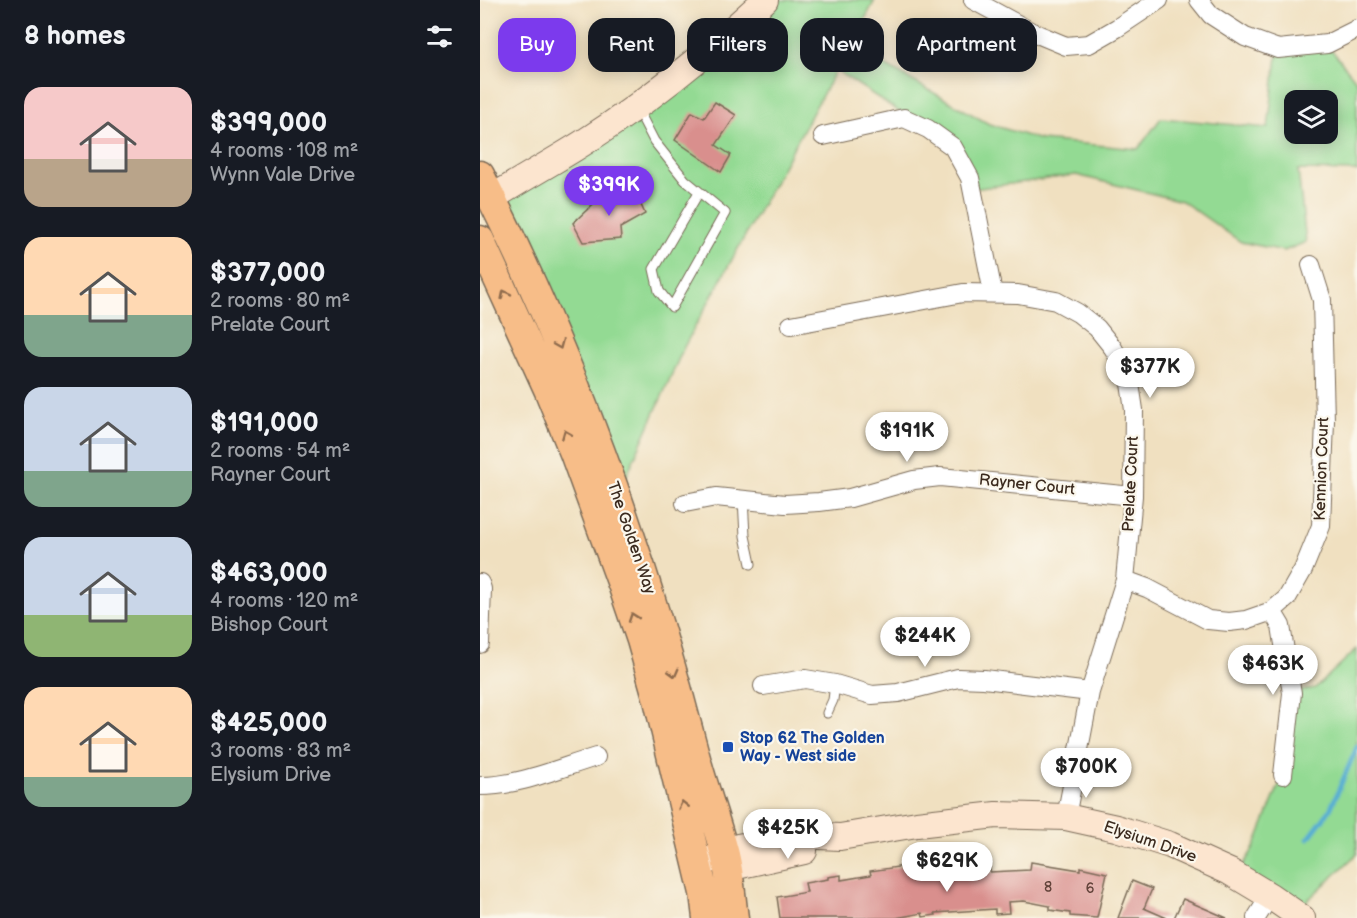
<!DOCTYPE html>
<html lang="en">
<head>
<meta charset="utf-8">
<style>
  :root { --surface:#171b24; --page:#20242c; --text:#f1f3f6; --muted:#9ea1a6; --accent:#7c3aed }
  body { margin:0; font-family:"Balsamiq Sans",sans-serif; background:var(--page); color:var(--text); height:100vh; display:flex; flex-direction:column; font-size:22px; white-space:nowrap }
  * { box-sizing:border-box; margin:0 }
  p { font-size:20px; color:var(--muted) }
  .icon { flex:none; width:33px; height:33px; fill:none; stroke:currentColor; stroke-width:2; stroke-linecap:round; stroke-linejoin:round }
  .map { position:relative; flex:1; overflow:hidden }
  .panel { display:flex; flex-direction:column; background:var(--surface); width:480px }
  .panel>* { flex:none }
  .hud { position:absolute; left:18px; top:18px; width:570px; height:54px; display:flex; gap:12px }
  .fabs { position:absolute; left:804px; top:90px; display:grid; gap:12px }
  .fabs a { display:grid; place-items:center; width:54px; height:54px; border-radius:12px; background:var(--surface); box-shadow:0 3px 15px #0003; font-size:30px }
  .price { position:absolute; translate:-50% -51px; padding:0 14px; border-radius:21px; background:#fff; color:#222; font-size:20px; line-height:39px; filter:drop-shadow(0 2px 3px #0008) }
  .price::after { content:''; position:absolute; left:50%; top:36px; width:18px; height:14px; margin-left:-9px; background:inherit; clip-path:polygon(0 0,100% 0,50% 100%) }
  .price.current { background:var(--accent); color:#fff }
  ul { padding:0; list-style:none }
  li { display:flex; align-items:center; gap:18px; height:150px; padding:0 24px }
  li span { display:grid; place-items:center; flex:none; width:168px; height:120px; border-radius:18px; color:#555 }
  li>.icon { margin-inline-start:auto }
  span .icon { width:72px; height:72px; fill:#fffc; stroke-width:1 }
  li b { font-size:26px }
  h2 { display:flex; justify-content:space-between; align-items:center; height:72px; padding:0 24px; font-size:26px }
  .chip { padding:0 21px; border-radius:18px; background:var(--surface); box-shadow:0 3px 15px #0003; font-size:21px; line-height:54px }
  .chip.current { background:var(--accent); color:#fff }
  main { display:flex; flex:1; min-height:0 }
  .map>svg:first-child { display:block }
  .green { fill:#93da93; stroke:#678258; stroke-width:1.5; fill-rule:evenodd }
  .lines { fill:none; stroke-linecap:round; stroke-linejoin:round }
  .stream { stroke:#57add3; stroke-width:4.5 }
  .building { fill:#d98f8d }
  .lane-casing { stroke:#7a6a57; stroke-width:11 }
  .street-casing { stroke:#7a6a57; stroke-width:20 }
  .secondary-casing { stroke:#7a6a57; stroke-width:28 }
  .primary-casing { stroke:#7a6a57; stroke-width:31 }
  .lane { stroke:#fff; stroke-width:9 }
  .street { stroke:#fff; stroke-width:18 }
  .secondary { stroke:#fce5cf; stroke-width:26 }
  .primary { stroke:#f7bd88; stroke-width:28 }
  .oneway { stroke:#906c4e }
  .transit-dot { fill:#1a4fb4; stroke:#fbf7ec; stroke-width:2 }
  .labels { text-anchor:middle; dominant-baseline:central; stroke-width:4.5; stroke-linejoin:round; paint-order:stroke }
  .number-label { font-size:14px; fill:#62433a }
  .street-label { font-size:16px; fill:#3b2a1e; stroke:#fbf7ec }
  .transit-label { font-size:16px; font-weight:bold; fill:#164399; stroke:#fbf7ec; text-anchor:start }
</style>
</head>
<body>
<main>
<section class="panel">
<h2>8 homes<svg class="icon" aria-label="filters" viewBox="0 0 24 24"><path d="M4 7h16M4 17h16"/><circle cx="9" cy="7" r="2"/><circle cx="15" cy="17" r="2"/></svg></h2>
<ul>
<li><span style="background:linear-gradient(#f6c9c9 60%,#b9a48a 0)"><svg class="icon" aria-label="home" viewBox="0 0 24 24"><path d="M3 11l9-7 9 7M6 9v11h12V9"/></svg></span><div><b>$399,000</b><p>4 rooms · 108 m²</p><p>Wynn Vale Drive</p></div></li>
<li><span style="background:linear-gradient(#ffd9b3 65%,#7fa58c 0)"><svg class="icon" aria-label="home" viewBox="0 0 24 24"><path d="M3 11l9-7 9 7M6 9v11h12V9"/></svg></span><div><b>$377,000</b><p>2 rooms · 80 m²</p><p>Prelate Court</p></div></li>
<li><span style="background:linear-gradient(#c9d6e8 70%,#7fa58c 0)"><svg class="icon" aria-label="home" viewBox="0 0 24 24"><path d="M3 11l9-7 9 7M6 9v11h12V9"/></svg></span><div><b>$191,000</b><p>2 rooms · 54 m²</p><p>Rayner Court</p></div></li>
<li><span style="background:linear-gradient(#c9d6e8 65%,#8fb573 0)"><svg class="icon" aria-label="home" viewBox="0 0 24 24"><path d="M3 11l9-7 9 7M6 9v11h12V9"/></svg></span><div><b>$463,000</b><p>4 rooms · 120 m²</p><p>Bishop Court</p></div></li>
<li><span style="background:linear-gradient(#ffd9b3 75%,#7fa58c 0)"><svg class="icon" aria-label="home" viewBox="0 0 24 24"><path d="M3 11l9-7 9 7M6 9v11h12V9"/></svg></span><div><b>$425,000</b><p>3 rooms · 83 m²</p><p>Elysium Drive</p></div></li>
</ul>
</section>
<div class="map">
<svg width="877" height="918" viewBox="0 0 877 918">
  <rect width="100%" height="100%" fill="#fbf7ec"/>
  <filter id="ink" filterUnits="userSpaceOnUse"><feTurbulence type="fractalNoise" baseFrequency=".0167" numOctaves="2"/><feDisplacementMap in="SourceGraphic" scale="12" xChannelSelector="R" yChannelSelector="G"/><feConvolveMatrix kernelMatrix="1 2 1 2 8 2 1 2 1" color-interpolation-filters="sRGB"/></filter>
  <filter id="wash" filterUnits="userSpaceOnUse"><feTurbulence type="fractalNoise" baseFrequency=".008" numOctaves="4" result="noise"/><feDisplacementMap in="SourceGraphic" scale="24" xChannelSelector="R" yChannelSelector="G"/><feGaussianBlur stdDeviation="1.35" result="paint"/><feColorMatrix in="noise" values="0 0 0 0 0 0 0 0 0 0 0 0 0 0 0 0 0 1.4 0 .05"/><feComposite in="paint" operator="in"/></filter>
  <g filter="url(#wash)">
    <rect width="100%" height="100%" fill="#f0e0c0"/>
    <path class="green" d="M 285,0 L 395,0 L 371,46 L 509,124 L 561,140 L 658,149 L 681,118 L 788,128 L 798,49 L 847,44 L 877,82 L 877,173 L 876,171 L 818,170 L 826,242 L 804,251 L 761,242 L 702,201 L 596,175 L 493,189 L 473,147 L 356,70 L 204,347 L 137,497 L 12,198 ZM 814,100 L 848,100 L 848,134 L 814,134 Z
      M 877,649 L 877,854 L 814,913 L 756,876 L 774,848 L 803,775 L 812,693 L 835,688 Z"/>
    <g class="lines">
      <path class="stream" d="M 828,839 L 850,810 L 877,747"/>
    </g>
    <g id="blocks">
      <path class="building" d="M 235,102 L 256,115 L 236,145 L 251,155 L 241,172 L 195,140 L 212,112 L 224,118 Z
        M 154,189 L 165,214 L 140,228 L 141,239 L 103,242 L 93,223 L 125,193 L 127,197 Z
        M 551,862 L 600,870 L 600,867 L 627,873 L 617,918 L 590,916 L 590,913 L 570,910 L 570,906 L 544,901 L 528,902 L 529,913 L 515,914 L 515,909 L 455,913 L 456,915 L 443,917 L 442,913 L 416,918 L 300,918 L 297,897 L 327,892 L 325,883 L 348,879 L 348,877 L 361,875 L 361,880 L 391,875 L 390,871 L 431,865 L 433,877 L 465,871 L 510,868 L 510,872 L 550,870 Z
        M 652,881 L 672,889 L 664,908 L 687,918 L 638,918 Z
        M 703,899 L 747,918 L 694,918 Z"/>
    </g>
  </g>
  <g filter="url(#ink)">
    <use href="#blocks" fill-opacity="0" stroke="#7a6a57" stroke-width="1.5"/>
    <g class="lines">
      <g class="lane-casing">
        <path id="lane" d="M 157,108 L 174,141 L 205,180 L 245,213 L 192,307 L 179,291 L 174,269 L 219,192
          M 263,498 L 265,536 L 271,564
          M 347,713 L 353,700 L 355,684"/>
      </g>
      <g class="street-casing">
        <path id="street" d="M 493,0 L 550,31 L 586,46 L 609,44 L 637,28 L 679,0
          M 719,0 L 731,15 L 765,37 L 798,49 L 847,44 L 877,29
          M 343,136 L 424,118 L 448,129 L 473,147 L 490,178 L 513,293
          M 311,325 L 483,293 L 538,294 L 576,301 L 598,313 L 617,328 L 633,348 L 649,377 L 654,410 L 653,496 L 645,580 L 610,692 L 586,817
          M 205,503 L 236,497 L 305,504 L 339,502 L 370,498 L 434,480 L 460,477 L 653,496
          M 645,580 L 667,588 L 728,620 L 749,622 L 766,620 L 792,611 L 807,598 L 823,570 L 841,526 L 845,421 L 842,300 L 831,265
          M 0,583 L 2,589 L 0,644
          M 792,611 L 801,626 L 812,693 L 803,775
          M 283,686 L 325,679 L 355,684 L 392,695 L 418,693 L 478,678 L 504,679 L 610,692
          M 0,786 C 39,786 79,768 116,757
          M 776,918 L 790,896"/>
      </g>
      <g class="secondary-casing">
        <path id="secondary" d="M 12,198 C 43,178 75,161 106,141 C 170,100 229,52 285,0
          M 246,857 L 261,865 L 324,851
          M 228,860 L 246,857 L 258,847 L 320,835 L 360,837 L 437,824 L 516,815 L 586,817 L 636,828 L 690,845 L 750,872 L 790,896 L 822,918"/>
      </g>
      <g class="primary-casing">
        <path id="primary" d="M 0,175 C 93,359 163,552 214,751 C 223,786 236,820 245,855 C 250,875 251,897 254,918
          M 0,240 L 68,389 L 94,453 L 143,587 L 161,640 L 178,700 L 224,893 L 227,918"/>
      </g>
      <use href="#lane" class="lane"/>
      <use href="#street" class="street"/>
      <use href="#secondary" class="secondary"/>
      <use href="#primary" class="primary"/>
    </g>
    <defs><path id="oneway-chevron" d="M-2-3.5L2.5 0L-2 3.5" fill="none" stroke-width="1.6" stroke-linecap="round" stroke-linejoin="round" transform="scale(1.5)"/></defs>
    <g class="oneway">
      <use href="#oneway-chevron" transform="translate(25 294) rotate(-116)"/>
      <use href="#oneway-chevron" transform="translate(79 345) rotate(67)"/>
      <use href="#oneway-chevron" transform="translate(86 434) rotate(-112)"/>
      <use href="#oneway-chevron" transform="translate(153 617) rotate(-109)"/>
      <use href="#oneway-chevron" transform="translate(194 673) rotate(75)"/>
      <use href="#oneway-chevron" transform="translate(203 805) rotate(-103)"/>
    </g>
  </g>
  <rect class="transit-dot" x="242" y="741" width="12" height="12" rx="3"/>
  <g class="labels">
    <g class="number-label">
      <text x="568" y="887">8</text>
      <text x="610" y="888">6</text>
    </g>
    <g class="street-label">
      <text transform="translate(842 469) rotate(-88)">Kennion Court</text>
      <text transform="translate(651 484) rotate(-87)">Prelate Court</text>
      <text transform="translate(547 485) rotate(6)">Rayner Court</text>
      <text transform="translate(151 538) rotate(71)">The Golden Way</text>
      <text transform="translate(670 842) rotate(19)">Elysium Drive</text>
    </g>
    <g class="transit-label">
      <text x="260" y="738">Stop 62 The Golden<tspan x="260" dy="18">Way - West side</tspan></text>
    </g>
  </g>
</svg>
<div class="fabs">
<a><svg class="icon" aria-label="layers" viewBox="0 0 24 24"><path d="M12 4l9 5-9 5-9-5zM3 14l9 5 9-5"/></svg></a>
</div>
<b class="price current" style="left:129px;top:217px">$399K</b>
<b class="price" style="left:670px;top:399px">$377K</b>
<b class="price" style="left:427px;top:463px">$191K</b>
<b class="price" style="left:445px;top:668px">$244K</b>
<b class="price" style="left:793px;top:696px">$463K</b>
<b class="price" style="left:606px;top:799px">$700K</b>
<b class="price" style="left:308px;top:860px">$425K</b>
<b class="price" style="left:467px;top:893px">$629K</b>
<div class="hud">
<a class="chip current">Buy</a>
<a class="chip">Rent</a>
<a class="chip">Filters</a>
<a class="chip">New</a>
<a class="chip">Apartment</a>
</div>
</div>
</main>
</body>
</html>
